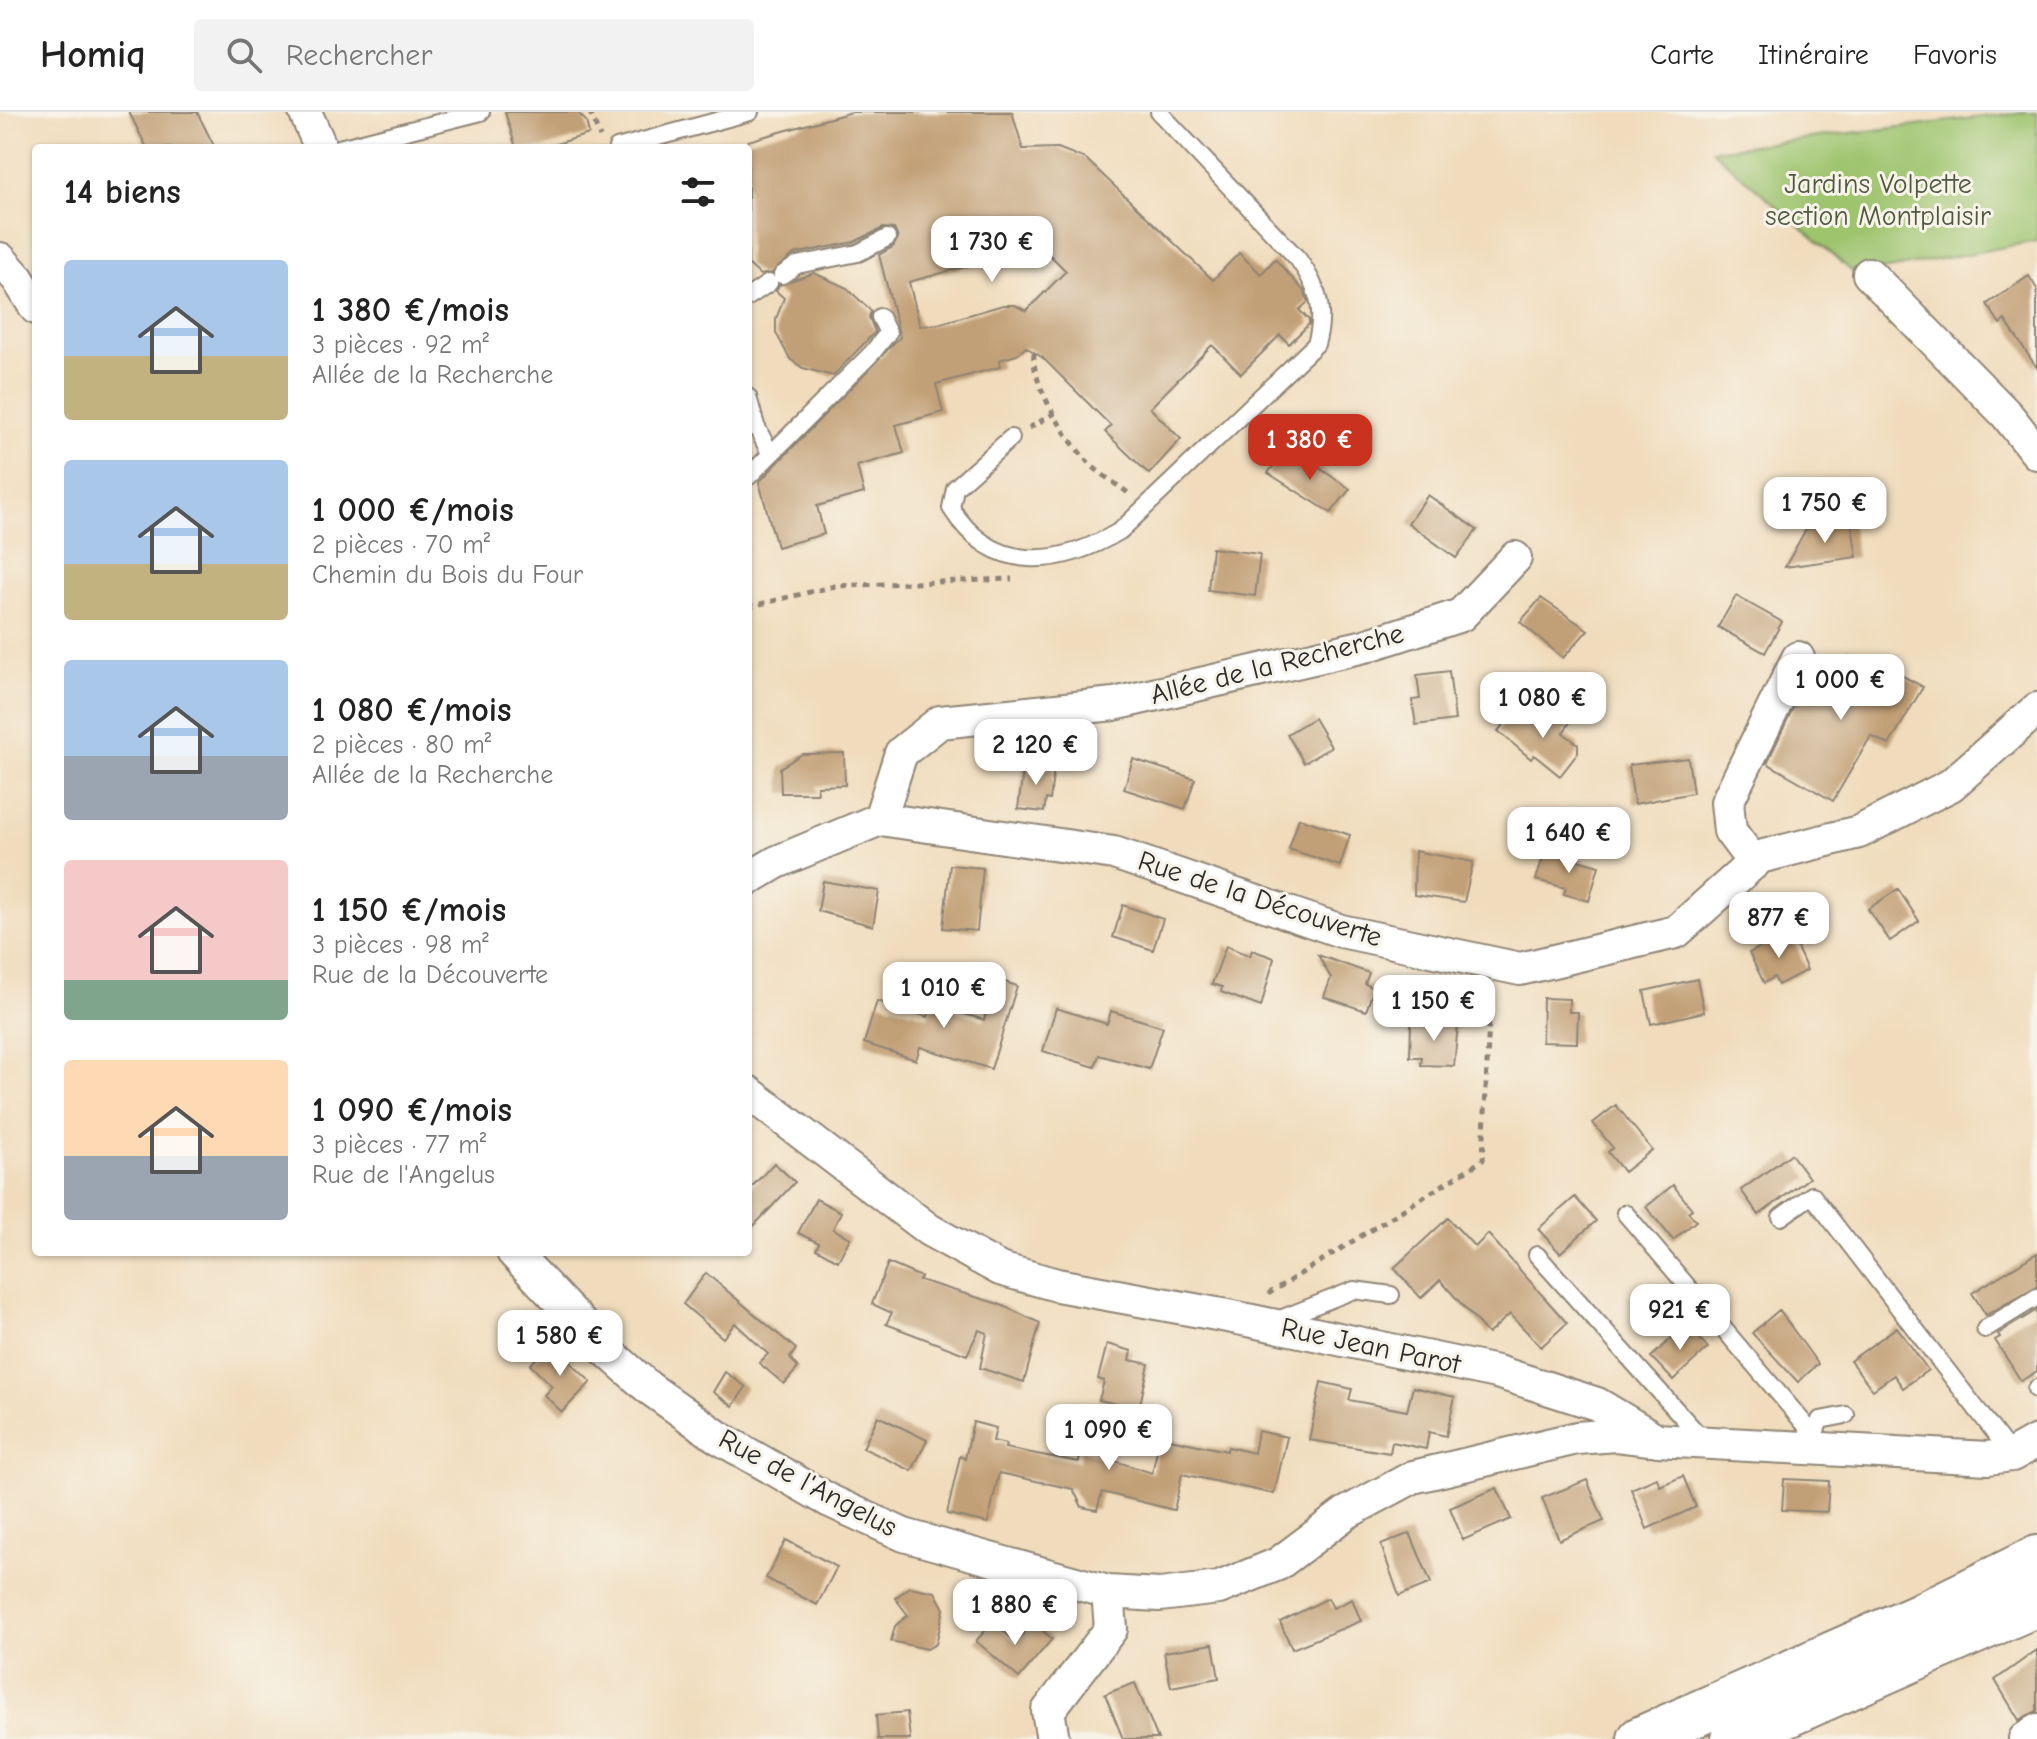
<!DOCTYPE html>
<html lang="fr">
<head>
<meta charset="utf-8">
<style>
  :root { --surface:#fff; --page:#f2f2f2; --text:#222; --muted:#767676; --line:#e0e0e0; --accent:#c8321e }
  body { margin:0; font-family:"Comic Neue",sans-serif; background:var(--page); color:var(--text); height:100vh; display:flex; flex-direction:column; font-size:30px; white-space:nowrap }
  * { box-sizing:border-box; margin:0 }
  p { font-size:26px; color:var(--muted) }
  .icon { flex:none; width:44px; height:44px; fill:none; stroke:currentColor; stroke-width:2; stroke-linecap:round; stroke-linejoin:round }
  .map { position:relative; flex:1; overflow:hidden }
  .sheet { position:absolute; left:32px; top:32px; width:720px; height:1112px; display:flex; flex-direction:column; background:var(--surface); border-radius:8px; box-shadow:0 2px 6px #0004 }
  .sheet>* { flex:none }
  .price { position:absolute; translate:-50% -68px; padding:0 18px; border-radius:16px; background:#fff; color:#222; font-size:26px; line-height:52px; filter:drop-shadow(0 2px 4px #0008) }
  .price::after { content:''; position:absolute; left:50%; top:48px; width:24px; height:18px; margin-left:-12px; background:inherit; clip-path:polygon(0 0,100% 0,50% 100%) }
  .price.on { background:var(--accent); color:#fff }
  ul { padding:0; list-style:none }
  li { display:flex; align-items:center; gap:24px; height:200px; padding:0 32px }
  li span { display:grid; place-items:center; flex:none; width:224px; height:160px; border-radius:8px; color:#555 }
  li>.icon { margin-inline-start:auto }
  span .icon { width:96px; height:96px; fill:#fffc; stroke-width:1 }
  li b { font-size:34px }
  h2 { display:flex; justify-content:space-between; align-items:center; height:96px; padding:0 32px; font-size:34px }
  header { display:flex; align-items:center; gap:48px; box-sizing:border-box; height:112px; padding:0 40px; background:var(--surface); border-bottom:2px solid var(--line) }
  header strong { font-size:38px }
  nav { display:flex; gap:44px; margin-inline-start:auto; font-size:28px }
  .search { width:560px; height:72px; background:var(--page); display:flex; align-items:center; gap:20px; box-sizing:border-box; padding:0 28px; border-radius:8px; color:var(--muted); font-size:30px }
  .map>svg:first-child { display:block }
  .green { fill:#9ec46e; stroke:#64784c; stroke-width:2 }
  .building { fill:#c2a077; fill-rule:evenodd }
  .lines { fill:none; stroke-linecap:round; stroke-linejoin:round }
  .service-casing { stroke:#8e8474; stroke-width:20 }
  .minor-casing { stroke:#8e8474; stroke-width:36 }
  .trunk-casing { stroke:#8e8474; stroke-width:48 }
  .path { stroke:#8e8474; stroke-width:5; stroke-dasharray:6 6; stroke-linecap:butt }
  .service { stroke:#fff; stroke-width:16 }
  .minor { stroke:#fff; stroke-width:32 }
  .trunk { stroke:#fff; stroke-width:44 }
  .labels { text-anchor:middle; dominant-baseline:central; stroke-width:6; stroke-linejoin:round; paint-order:stroke }
  .park-label { font-size:28px; fill:#4e593f; stroke:#f7f3e8 }
  .street-label { font-size:28px; fill:#2b2b2b; stroke:#f7f3e8 }
</style>
</head>
<body>
<header>
<strong>Homiq</strong>
<div class="search"><svg class="icon" aria-label="search" viewBox="0 0 24 24"><circle cx="10" cy="10" r="6"/><path d="M15 15l6 6"/></svg>Rechercher</div>
<nav><a>Carte</a><a>Itinéraire</a><a>Favoris</a></nav>
</header>
<div class="map">
<svg width="2037" height="1627" viewBox="0 0 2037 1627">
  <rect width="100%" height="100%" fill="#f7f3e8"/>
  <filter id="ink" filterUnits="userSpaceOnUse"><feTurbulence type="fractalNoise" baseFrequency=".0125" numOctaves="2"/><feDisplacementMap in="SourceGraphic" scale="16" xChannelSelector="R" yChannelSelector="G"/><feConvolveMatrix kernelMatrix="1 2 1 2 8 2 1 2 1" color-interpolation-filters="sRGB"/></filter>
  <filter id="wash" filterUnits="userSpaceOnUse"><feTurbulence type="fractalNoise" baseFrequency=".006" numOctaves="4" result="noise"/><feDisplacementMap in="SourceGraphic" scale="32" xChannelSelector="R" yChannelSelector="G"/><feGaussianBlur stdDeviation="1.8" result="paint"/><feColorMatrix in="noise" values="0 0 0 0 0 0 0 0 0 0 0 0 0 0 0 0 0 1.4 0 .05"/><feComposite in="paint" operator="in"/></filter>
  <g filter="url(#wash)">
    <rect width="100%" height="100%" fill="#f0dcbc"/>
    <path class="green" d="M 2023,0 L 2037,0 L 2037,129 L 1856,163 L 1712,38 Z"/>
    <g id="blocks">
      <path class="building" d="M 129,0 L 197,0 L 215,36 L 147,36 Z
        M 505,0 L 577,0 L 586,9 L 589,22 L 543,36 L 516,36 Z
        M 852,0 L 1012,0 L 1023,37 L 1058,36 L 1086,47 L 1213,168 L 1239,141 L 1261,162 L 1275,147 L 1304,179 L 1308,190 L 1299,198 L 1309,208 L 1309,212 L 1289,232 L 1280,223 L 1241,262 L 1212,233 L 1150,296 L 1181,327 L 1149,362 L 1105,320 L 1111,314 L 1043,246 L 1026,235 L 1017,243 L 999,248 L 1000,255 L 936,272 L 943,300 L 896,313 L 904,341 L 857,354 L 864,381 L 817,394 L 824,422 L 777,435 L 759,370 L 900,225 L 879,143 L 893,135 L 898,126 L 894,117 L 883,116 L 854,130 L 794,142 L 772,161 L 760,163 L 748,152 L 748,29 ZM 1041,134 L 1066,159 L 1026,199 L 1015,193 L 1003,193 L 938,212 L 920,214 L 909,170 Z
        M 814,161 L 847,176 L 871,199 L 869,205 L 875,220 L 833,264 L 803,256 L 790,247 L 776,221 L 776,207 L 784,186 L 776,179 L 779,173 Z
        M 2029,164 L 2037,177 L 2037,256 L 2005,208 L 2000,212 L 1987,192 Z
        M 1284,341 L 1297,351 L 1303,345 L 1350,377 L 1331,401 L 1268,361 Z
        M 1428,383 L 1477,418 L 1456,446 L 1408,411 Z
        M 1851,409 L 1857,445 L 1785,455 L 1806,417 Z
        M 1212,436 L 1260,442 L 1255,484 L 1208,478 Z
        M 1736,484 L 1782,510 L 1765,541 L 1718,515 Z
        M 1541,486 L 1588,518 L 1563,546 L 1520,510 Z
        M 1849,544 L 1879,558 L 1881,552 L 1923,575 L 1889,633 L 1871,624 L 1833,689 L 1767,651 L 1817,545 L 1841,559 Z
        M 1449,559 L 1455,608 L 1416,613 L 1412,588 L 1420,587 L 1417,563 Z
        M 1552,596 L 1570,610 L 1563,621 L 1578,632 L 1578,641 L 1560,664 L 1534,643 L 1531,647 L 1498,619 L 1508,607 L 1544,607 Z
        M 1314,606 L 1331,635 L 1304,651 L 1287,622 Z
        M 844,641 L 845,673 L 817,674 L 818,681 L 781,681 L 780,656 L 802,642 Z
        M 1688,646 L 1693,681 L 1634,692 L 1629,653 Z
        M 1133,647 L 1195,667 L 1185,697 L 1124,677 Z
        M 1024,651 L 1054,654 L 1050,688 L 1046,687 L 1044,700 L 1018,697 Z
        M 1299,706 L 1350,723 L 1340,754 L 1289,737 Z
        M 1415,739 L 1473,750 L 1464,790 L 1414,783 Z
        M 1545,739 L 1599,754 L 1589,789 L 1564,782 L 1566,776 L 1536,768 Z
        M 950,753 L 983,756 L 977,819 L 943,816 Z
        M 823,769 L 879,779 L 873,814 L 818,799 Z
        M 1898,777 L 1919,809 L 1890,829 L 1868,797 Z
        M 1123,793 L 1163,807 L 1153,838 L 1113,825 Z
        M 1790,820 L 1807,858 L 1778,873 L 1774,865 L 1764,871 L 1749,841 Z
        M 1226,834 L 1250,844 L 1252,838 L 1274,846 L 1261,895 L 1221,880 L 1222,875 L 1212,872 Z
        M 1318,843 L 1369,861 L 1365,872 L 1374,876 L 1366,899 L 1324,885 L 1331,866 Z
        M 996,867 L 1017,874 L 991,957 L 920,935 L 916,948 L 864,931 L 877,889 L 928,905 L 932,892 L 984,908 Z
        M 1697,867 L 1704,900 L 1651,912 L 1644,879 Z
        M 1543,886 L 1569,887 L 1569,900 L 1578,900 L 1577,931 L 1542,930 Z
        M 1056,896 L 1107,912 L 1111,899 L 1163,915 L 1149,957 L 1099,943 L 1095,955 L 1043,939 Z
        M 1411,911 L 1458,912 L 1454,954 L 1421,953 L 1422,945 L 1410,945 Z
        M 1616,993 L 1652,1038 L 1624,1060 L 1608,1040 L 1613,1036 L 1593,1011 Z
        M 1791,1042 L 1809,1066 L 1759,1103 L 1741,1078 Z
        M 774,1051 L 795,1070 L 748,1120 L 748,1079 Z
        M 1673,1073 L 1692,1097 L 1688,1100 L 1696,1109 L 1673,1128 L 1646,1095 Z
        M 1575,1085 L 1596,1109 L 1560,1141 L 1538,1117 Z
        M 816,1087 L 841,1100 L 833,1117 L 850,1126 L 838,1149 L 816,1137 L 819,1131 L 798,1121 Z
        M 1448,1106 L 1475,1135 L 1488,1122 L 1567,1211 L 1541,1235 L 1510,1202 L 1488,1222 L 1440,1168 L 1421,1186 L 1394,1156 Z
        M 2037,1141 L 2037,1174 L 1986,1203 L 1972,1181 Z
        M 888,1151 L 921,1165 L 919,1168 L 999,1192 L 1040,1211 L 1024,1270 L 980,1256 L 987,1221 L 979,1218 L 967,1243 L 886,1212 L 892,1201 L 872,1192 Z
        M 706,1161 L 796,1237 L 790,1246 L 798,1256 L 784,1272 L 759,1251 L 768,1242 L 735,1211 L 723,1226 L 683,1192 Z
        M 1779,1198 L 1818,1252 L 1798,1270 L 1752,1221 Z
        M 2037,1198 L 2037,1259 L 2021,1269 L 1995,1228 L 2000,1225 L 1998,1222 Z
        M 1687,1212 L 1708,1236 L 1673,1268 L 1651,1245 Z
        M 1897,1215 L 1928,1258 L 1903,1276 L 1894,1263 L 1873,1278 L 1850,1249 Z
        M 551,1232 L 591,1270 L 562,1300 L 544,1283 L 552,1274 L 530,1253 Z
        M 1107,1232 L 1132,1239 L 1130,1248 L 1149,1252 L 1139,1297 L 1099,1288 L 1104,1269 L 1098,1267 Z
        M 725,1260 L 746,1275 L 733,1294 L 713,1280 Z
        M 1321,1270 L 1352,1277 L 1349,1288 L 1407,1299 L 1413,1275 L 1455,1285 L 1446,1324 L 1429,1320 L 1426,1337 L 1392,1330 L 1390,1341 L 1309,1328 Z
        M 878,1304 L 927,1328 L 912,1359 L 863,1336 Z
        M 973,1310 L 996,1316 L 993,1329 L 1006,1332 L 1005,1336 L 1079,1350 L 1081,1338 L 1152,1361 L 1160,1325 L 1227,1339 L 1228,1335 L 1254,1341 L 1258,1319 L 1287,1325 L 1274,1382 L 1182,1362 L 1174,1398 L 1102,1380 L 1097,1398 L 1082,1395 L 1073,1377 L 999,1361 L 988,1411 L 947,1402 L 960,1344 L 965,1347 Z
        M 1683,1364 L 1696,1395 L 1647,1417 L 1631,1377 L 1657,1366 L 1660,1374 Z
        M 1784,1367 L 1829,1369 L 1827,1400 L 1782,1398 Z
        M 1587,1368 L 1604,1409 L 1559,1428 L 1542,1386 Z
        M 1497,1376 L 1511,1407 L 1463,1428 L 1450,1396 Z
        M 1410,1421 L 1431,1471 L 1399,1484 L 1381,1433 Z
        M 786,1428 L 837,1455 L 817,1493 L 766,1466 Z
        M 910,1475 L 935,1480 L 944,1497 L 936,1532 L 927,1537 L 891,1529 L 895,1514 L 908,1503 L 895,1486 Z
        M 1328,1486 L 1333,1496 L 1352,1487 L 1361,1509 L 1292,1537 L 1280,1510 Z
        M 993,1510 L 1016,1530 L 1033,1510 L 1052,1527 L 1019,1566 L 976,1529 Z
        M 1213,1532 L 1219,1566 L 1171,1575 L 1164,1540 Z
        M 2037,1538 L 2037,1599 L 2019,1608 L 1995,1568 Z
        M 1135,1571 L 1158,1627 L 1123,1627 L 1105,1582 Z
        M 907,1600 L 910,1627 L 878,1627 L 876,1603 Z"/>
    </g>
  </g>
  <g filter="url(#ink)">
    <use href="#blocks" fill-opacity="0" stroke="#8e8474" stroke-width="2"/>
    <g class="lines">
      <g class="service-casing">
        <path id="service" d="M 339,36 L 481,0
          M 617,36 L 750,0
          M 782,163 L 797,153 L 858,141 L 887,126
          M 748,185 L 769,171
          M 748,285 L 756,314 L 769,339
          M 1011,326 L 955,376 L 951,396 C 993,463 1059,455 1120,419 L 1316,232 C 1326,198 1318,175 1298,147 L 1159,0
          M 748,365 L 872,241 L 888,221 L 880,205
          M 1625,1101 L 1814,1323
          M 1781,1105 L 1812,1083 L 2012,1343
          M 1537,1143 L 1704,1329
          M 1275,1209 L 1354,1178 L 1391,1183
          M 1985,1217 L 2037,1185
          M 2036,1277 L 2037,1276
          M 1811,1332 L 1820,1308 L 1846,1303"/>
      </g>
      <g class="minor-casing">
        <path id="minor" d="M 305,0 L 321,36
          M 0,147 L 18,167 L 36,196
          M 1869,162 L 2007,303 L 2037,341
          M 880,707 L 901,641 L 940,610 L 1114,592 L 1365,534 L 1461,503 L 1515,446
          M 1754,751 L 1730,719 L 1727,690 L 1798,546
          M 748,767 L 777,750 L 880,707 L 1114,741 L 1341,819 L 1520,857 L 1676,820 L 1760,745 L 1859,720 L 1951,673 L 2037,597
          M 748,980 L 929,1118 L 1000,1157 L 1057,1173 L 1233,1205 L 1497,1260 L 1597,1292 L 1657,1328 L 1988,1346 L 2012,1343 L 2037,1329
          M 513,1140 L 606,1238 L 649,1276 L 718,1325 L 830,1389 L 904,1423 L 1108,1480 L 1160,1483 L 1219,1476 L 1278,1452 L 1346,1401 L 1413,1365 L 1577,1326 L 1616,1323 L 1650,1327
          M 1053,1627 L 1048,1599 L 1111,1517 L 1108,1480
          M 2025,1627 L 2037,1618"/>
      </g>
      <g class="trunk-casing">
        <path id="trunk" d="M 1640,1627 L 1925,1501 L 2037,1446
          M 1733,1627 L 2037,1492"/>
      </g>
      <path class="path" d="M 590,0 L 600,25
        M 1034,241 C 1030,270 1066,326 1086,348 C 1098,361 1116,372 1131,383
        M 1029,316 L 1055,301
        M 748,495 L 835,474 L 1012,467
        M 1268,1182 L 1483,1048 L 1490,880"/>
      <use href="#service" class="service"/>
      <use href="#minor" class="minor"/>
      <use href="#trunk" class="trunk"/>
    </g>
  </g>
  <g class="labels">
    <g class="park-label">
      <text x="1878" y="72">Jardins Volpette<tspan x="1878" dy="32">section Montplaisir</tspan></text>
    </g>
    <g class="street-label">
      <text transform="translate(1277 552) rotate(-14)">Allée de la Recherche</text>
      <text transform="translate(1260 787) rotate(18)">Rue de la Découverte</text>
      <text transform="translate(1371 1234) rotate(12)">Rue Jean Parot</text>
      <text transform="translate(808 1371) rotate(28)">Rue de l'Angelus</text>
    </g>
  </g>
</svg>
<b class="price" style="left:992px;top:172px">1 730 €</b>
<b class="price on" style="left:1310px;top:370px">1 380 €</b>
<b class="price" style="left:1825px;top:433px">1 750 €</b>
<b class="price" style="left:1841px;top:610px">1 000 €</b>
<b class="price" style="left:1543px;top:628px">1 080 €</b>
<b class="price" style="left:1036px;top:675px">2 120 €</b>
<b class="price" style="left:1569px;top:763px">1 640 €</b>
<b class="price" style="left:1779px;top:848px">877 €</b>
<b class="price" style="left:944px;top:918px">1 010 €</b>
<b class="price" style="left:1434px;top:931px">1 150 €</b>
<b class="price" style="left:1680px;top:1240px">921 €</b>
<b class="price" style="left:560px;top:1266px">1 580 €</b>
<b class="price" style="left:1109px;top:1360px">1 090 €</b>
<b class="price" style="left:1015px;top:1535px">1 880 €</b>
<section class="sheet">
<h2>14 biens<svg class="icon" aria-label="filters" viewBox="0 0 24 24"><path d="M4 7h16M4 17h16"/><circle cx="9" cy="7" r="2"/><circle cx="15" cy="17" r="2"/></svg></h2>
<ul>
<li><span style="background:linear-gradient(#a9c7e8 60%,#c2b280 0)"><svg class="icon" aria-label="home" viewBox="0 0 24 24"><path d="M3 11l9-7 9 7M6 9v11h12V9"/></svg></span><div><b>1 380 €/mois</b><p>3 pièces · 92 m²</p><p>Allée de la Recherche</p></div></li>
<li><span style="background:linear-gradient(#a9c7e8 65%,#c2b280 0)"><svg class="icon" aria-label="home" viewBox="0 0 24 24"><path d="M3 11l9-7 9 7M6 9v11h12V9"/></svg></span><div><b>1 000 €/mois</b><p>2 pièces · 70 m²</p><p>Chemin du Bois du Four</p></div></li>
<li><span style="background:linear-gradient(#a9c7e8 60%,#9aa5b1 0)"><svg class="icon" aria-label="home" viewBox="0 0 24 24"><path d="M3 11l9-7 9 7M6 9v11h12V9"/></svg></span><div><b>1 080 €/mois</b><p>2 pièces · 80 m²</p><p>Allée de la Recherche</p></div></li>
<li><span style="background:linear-gradient(#f6c9c9 75%,#7fa58c 0)"><svg class="icon" aria-label="home" viewBox="0 0 24 24"><path d="M3 11l9-7 9 7M6 9v11h12V9"/></svg></span><div><b>1 150 €/mois</b><p>3 pièces · 98 m²</p><p>Rue de la Découverte</p></div></li>
<li><span style="background:linear-gradient(#ffd9b3 60%,#9aa5b1 0)"><svg class="icon" aria-label="home" viewBox="0 0 24 24"><path d="M3 11l9-7 9 7M6 9v11h12V9"/></svg></span><div><b>1 090 €/mois</b><p>3 pièces · 77 m²</p><p>Rue de l'Angelus</p></div></li>
</ul>
</section>
</div>
</body>
</html>
